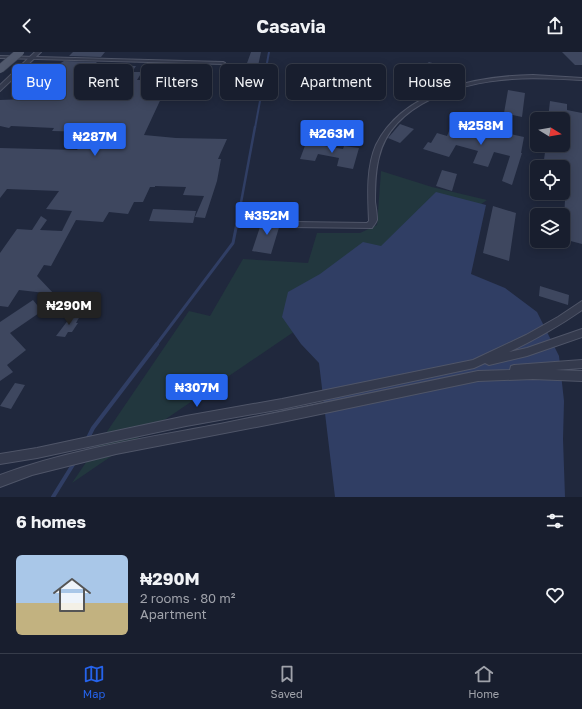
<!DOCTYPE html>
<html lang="en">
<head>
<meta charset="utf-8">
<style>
  :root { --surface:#181e2e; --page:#252b3a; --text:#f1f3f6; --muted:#9fa2aa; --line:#363c4a; --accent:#2563eb }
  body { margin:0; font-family:"Golos Text",sans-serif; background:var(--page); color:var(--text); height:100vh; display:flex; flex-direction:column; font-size:15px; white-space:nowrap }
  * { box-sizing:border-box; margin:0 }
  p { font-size:13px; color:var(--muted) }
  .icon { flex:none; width:22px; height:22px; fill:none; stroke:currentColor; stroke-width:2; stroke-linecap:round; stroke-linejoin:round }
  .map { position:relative; height:445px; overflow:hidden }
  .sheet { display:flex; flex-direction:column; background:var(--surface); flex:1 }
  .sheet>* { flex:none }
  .guide { position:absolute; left:12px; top:12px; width:558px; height:36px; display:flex; gap:8px }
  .needle { width:26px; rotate:101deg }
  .controls { position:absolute; left:530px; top:60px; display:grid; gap:8px }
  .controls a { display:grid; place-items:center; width:40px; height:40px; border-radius:6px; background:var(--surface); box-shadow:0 2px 10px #0003,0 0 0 1px var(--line); font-size:20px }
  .price { position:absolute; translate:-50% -34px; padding:0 9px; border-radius:4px; background:var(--accent); color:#fff; font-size:13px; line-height:26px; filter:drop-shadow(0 1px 2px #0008) }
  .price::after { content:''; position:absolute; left:50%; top:24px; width:12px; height:9px; margin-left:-6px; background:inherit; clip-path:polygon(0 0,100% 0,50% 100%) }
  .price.on { background:#222; color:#fff }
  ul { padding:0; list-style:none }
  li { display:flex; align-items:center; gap:12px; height:100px; padding:0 16px }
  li+li { border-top:1px solid var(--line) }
  li span { display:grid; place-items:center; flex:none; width:112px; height:80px; border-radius:6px; color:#555 }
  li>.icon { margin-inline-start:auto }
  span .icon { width:48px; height:48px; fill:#fffc; stroke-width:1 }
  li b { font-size:17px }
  h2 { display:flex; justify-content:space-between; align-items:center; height:48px; padding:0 16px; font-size:17px }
  .tag { padding:0 14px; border-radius:6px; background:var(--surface); box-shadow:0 2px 10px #0003,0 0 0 1px var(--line); font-size:14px; line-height:36px }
  .tag.on { background:var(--accent); color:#fff }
  header { display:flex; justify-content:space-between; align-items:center; height:52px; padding:0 16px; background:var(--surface); font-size:18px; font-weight:700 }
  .dock { display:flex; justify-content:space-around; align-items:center; height:56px; border-top:1px solid var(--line); background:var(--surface); font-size:11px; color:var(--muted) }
  .dock a { display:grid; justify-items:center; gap:2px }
  .dock .on { color:var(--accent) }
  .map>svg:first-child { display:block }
  .green { fill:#22373e }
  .water { fill:#303e64 }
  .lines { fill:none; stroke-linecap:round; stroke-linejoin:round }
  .stream-far3 { stroke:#303e64; stroke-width:2 }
  .stream-far2 { stroke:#303e64; stroke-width:2.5 }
  .stream-far1 { stroke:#303e64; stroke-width:3 }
  .stream { stroke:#303e64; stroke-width:4 }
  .building { fill:#3e475f }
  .minor-casing { stroke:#4f5568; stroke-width:2 }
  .tertiary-casing { stroke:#4f5568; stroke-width:2 }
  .minor { fill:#343a4d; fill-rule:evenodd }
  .tertiary { fill:#343a4d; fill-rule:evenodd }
  .primary-bridge-casing { stroke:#3d4456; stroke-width:9; stroke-linecap:butt }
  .primary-bridge { stroke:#51596d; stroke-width:8 }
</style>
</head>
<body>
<header><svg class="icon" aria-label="back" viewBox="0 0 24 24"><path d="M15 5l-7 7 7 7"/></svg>Casavia<svg class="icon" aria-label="share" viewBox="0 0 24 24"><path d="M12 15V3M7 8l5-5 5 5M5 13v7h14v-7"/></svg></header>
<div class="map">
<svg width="582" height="445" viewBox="0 0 582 445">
  <rect width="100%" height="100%" fill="#20283d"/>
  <path class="green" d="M 381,119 L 432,135 L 487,148 L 72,431 L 189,259 L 210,264 L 243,207 L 308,211 L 317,181 L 360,181 L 377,173 Z"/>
  <path class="water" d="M 436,140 L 486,153 L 471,222 L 505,236 L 537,260 L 559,304 L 564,349 L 563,387 L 565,445 L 335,445 L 319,311 L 301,292 L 282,265 L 288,240 L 320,222 L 363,190 L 381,194 Z"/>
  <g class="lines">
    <path class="stream-far3" d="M 255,76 L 269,0"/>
    <path class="stream-far2" d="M 237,172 L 255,75"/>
    <path class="stream-far1" d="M 156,293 L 233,191 L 237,171"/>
    <path class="stream" d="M 87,388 L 93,376 L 157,292
      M 53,445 L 74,411"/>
  </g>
  <path class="building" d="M 73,0 L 105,0 L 101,5 L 69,4 Z
    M 251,0 L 261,0 L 258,14 L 246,14 Z
    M 562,0 L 582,0 L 582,13 L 575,13 Z
    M 64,9 L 97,10 L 94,13 L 136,14 L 132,20 L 142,20 L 137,28 L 175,28 L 179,20 L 183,20 L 185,16 L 195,17 L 193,20 L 201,21 L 194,39 L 165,38 L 144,83 L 176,86 L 227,87 L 218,107 L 221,107 L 217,129 L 205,166 L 195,165 L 204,144 L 183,143 L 186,135 L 155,134 L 155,135 L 150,135 L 143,150 L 134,150 L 128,162 L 109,160 L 103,170 L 76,168 L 51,214 L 44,213 L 37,224 L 54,242 L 19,238 L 8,255 L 0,254 L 0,201 L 12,184 L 17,177 L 32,178 L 41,164 L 47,168 L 40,178 L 62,179 L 72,159 L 46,157 L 59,139 L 7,137 L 0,146 L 0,96 L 77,98 L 91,80 L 52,79 L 54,76 L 11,74 L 9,76 L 0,74 L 0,48 L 25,47 L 44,26 L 27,25 L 38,14 L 56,14 Z
    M 429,10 L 452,17 L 445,23 L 422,15 Z
    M 508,38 L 525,41 L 522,65 L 504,61 Z
    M 550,49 L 567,52 L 567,58 L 582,61 L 582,192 L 563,187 L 565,148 L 549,143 L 550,141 L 565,141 L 566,115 L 543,115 L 546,93 L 563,93 L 563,67 L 548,67 Z
    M 453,69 L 524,85 L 521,101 L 522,101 L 512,133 L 502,129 L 510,104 L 494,100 L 488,115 L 473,111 L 478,99 L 456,93 L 449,105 L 423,97 L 428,90 L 431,91 L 437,81 L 447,84 Z
    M 400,72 L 414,77 L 400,91 L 388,86 Z
    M 306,91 L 343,97 L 344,94 L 359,96 L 353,117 L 337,114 L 339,106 L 318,102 L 315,109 L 300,107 Z
    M 442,118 L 457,122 L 452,139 L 436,134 Z
    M 493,154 L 516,161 L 509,209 L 483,201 Z
    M 153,157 L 196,159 L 193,171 L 149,169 Z
    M 270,164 L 280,165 L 279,169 L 281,169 L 271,202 L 252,199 L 261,172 L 263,172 L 265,167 L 269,167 Z
    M 540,234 L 569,243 L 568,253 L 539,244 Z
    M 33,248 L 42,259 L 10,281 L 26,298 L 7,313 L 13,320 L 0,329 L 0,270 Z
    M 72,263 L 80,264 L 76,271 L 78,271 L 72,280 L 68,280 L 65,285 L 56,284 Z
    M 15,331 L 25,333 L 11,357 L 0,354 Z"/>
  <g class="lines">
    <g class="minor-casing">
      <path id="minor" d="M 0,4 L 223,10 L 225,11 L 223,12 L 0,6 Z
        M 533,23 L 582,26 L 582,28 C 559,27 535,25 512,27 C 463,30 392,50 379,105 C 375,120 375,135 375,150 C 376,156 377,163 377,168 C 376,171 373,174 372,176 L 291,175 L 290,173 L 291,171 L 294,170 L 367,171 L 369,169 C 368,144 366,116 376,93 C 403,38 477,24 533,23 Z
        M 582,249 L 582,258 C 559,274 534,288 509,300 L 527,296 L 582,277 L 582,285 L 527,304 L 489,313 L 485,311 L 474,316 L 282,357 L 186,374 L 37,406 L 0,412 L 0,402 L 37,396 L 186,364 L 282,347 L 473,308 L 526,283 L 558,265 Z
        M 582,308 L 582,316 L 555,318 L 582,319 L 582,329 L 533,327 L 478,329 L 282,370 L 116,402 L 32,423 L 0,435 L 0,423 C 71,397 146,386 220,372 C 306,355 392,337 478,319 L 510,318 L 511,314 L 514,313 Z"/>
    </g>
    <g class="tertiary-casing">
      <path id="tertiary" d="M 35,0 L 41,0 L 0,39 L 0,33 Z"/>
    </g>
    <use href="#minor" class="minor"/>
    <use href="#tertiary" class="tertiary"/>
    <g class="primary-bridge-casing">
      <path id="primary-bridge" d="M 0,17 L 20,0"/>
    </g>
    <use href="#primary-bridge" class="primary-bridge"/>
  </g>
</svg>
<div class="controls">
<a><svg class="needle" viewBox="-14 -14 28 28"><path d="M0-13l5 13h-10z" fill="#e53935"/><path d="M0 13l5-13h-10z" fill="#9fa2aa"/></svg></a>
<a><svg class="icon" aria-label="locate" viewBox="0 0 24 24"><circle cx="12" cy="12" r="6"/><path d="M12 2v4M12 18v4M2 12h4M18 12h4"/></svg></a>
<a><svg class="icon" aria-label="layers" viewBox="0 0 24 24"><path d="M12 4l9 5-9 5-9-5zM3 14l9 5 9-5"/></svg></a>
</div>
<b class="price" style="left:481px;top:94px">₦258M</b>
<b class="price" style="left:332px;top:102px">₦263M</b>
<b class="price" style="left:95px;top:105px">₦287M</b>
<b class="price" style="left:267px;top:184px">₦352M</b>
<b class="price on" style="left:69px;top:274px">₦290M</b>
<b class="price" style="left:197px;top:356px">₦307M</b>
<div class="guide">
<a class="tag on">Buy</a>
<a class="tag">Rent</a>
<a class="tag">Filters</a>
<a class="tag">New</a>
<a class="tag">Apartment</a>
<a class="tag">House</a>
</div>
</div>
<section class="sheet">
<h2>6 homes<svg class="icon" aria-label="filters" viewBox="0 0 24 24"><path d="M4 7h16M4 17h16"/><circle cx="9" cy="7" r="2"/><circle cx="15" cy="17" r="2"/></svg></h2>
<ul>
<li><span style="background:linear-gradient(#a9c7e8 60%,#c2b280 0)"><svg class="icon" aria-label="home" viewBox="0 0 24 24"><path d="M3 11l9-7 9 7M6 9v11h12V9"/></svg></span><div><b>₦290M</b><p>2 rooms · 80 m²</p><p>Apartment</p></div><svg class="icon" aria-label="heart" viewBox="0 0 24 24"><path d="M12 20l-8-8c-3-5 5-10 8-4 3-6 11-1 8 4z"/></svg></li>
</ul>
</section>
<nav class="dock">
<a class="on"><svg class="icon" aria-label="map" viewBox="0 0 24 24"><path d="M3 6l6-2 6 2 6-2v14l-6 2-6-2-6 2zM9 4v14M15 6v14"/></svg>Map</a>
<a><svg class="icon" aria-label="saved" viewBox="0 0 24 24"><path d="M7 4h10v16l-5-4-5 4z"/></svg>Saved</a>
<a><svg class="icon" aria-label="home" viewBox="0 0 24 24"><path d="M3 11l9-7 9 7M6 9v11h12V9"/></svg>Home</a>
</nav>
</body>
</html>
